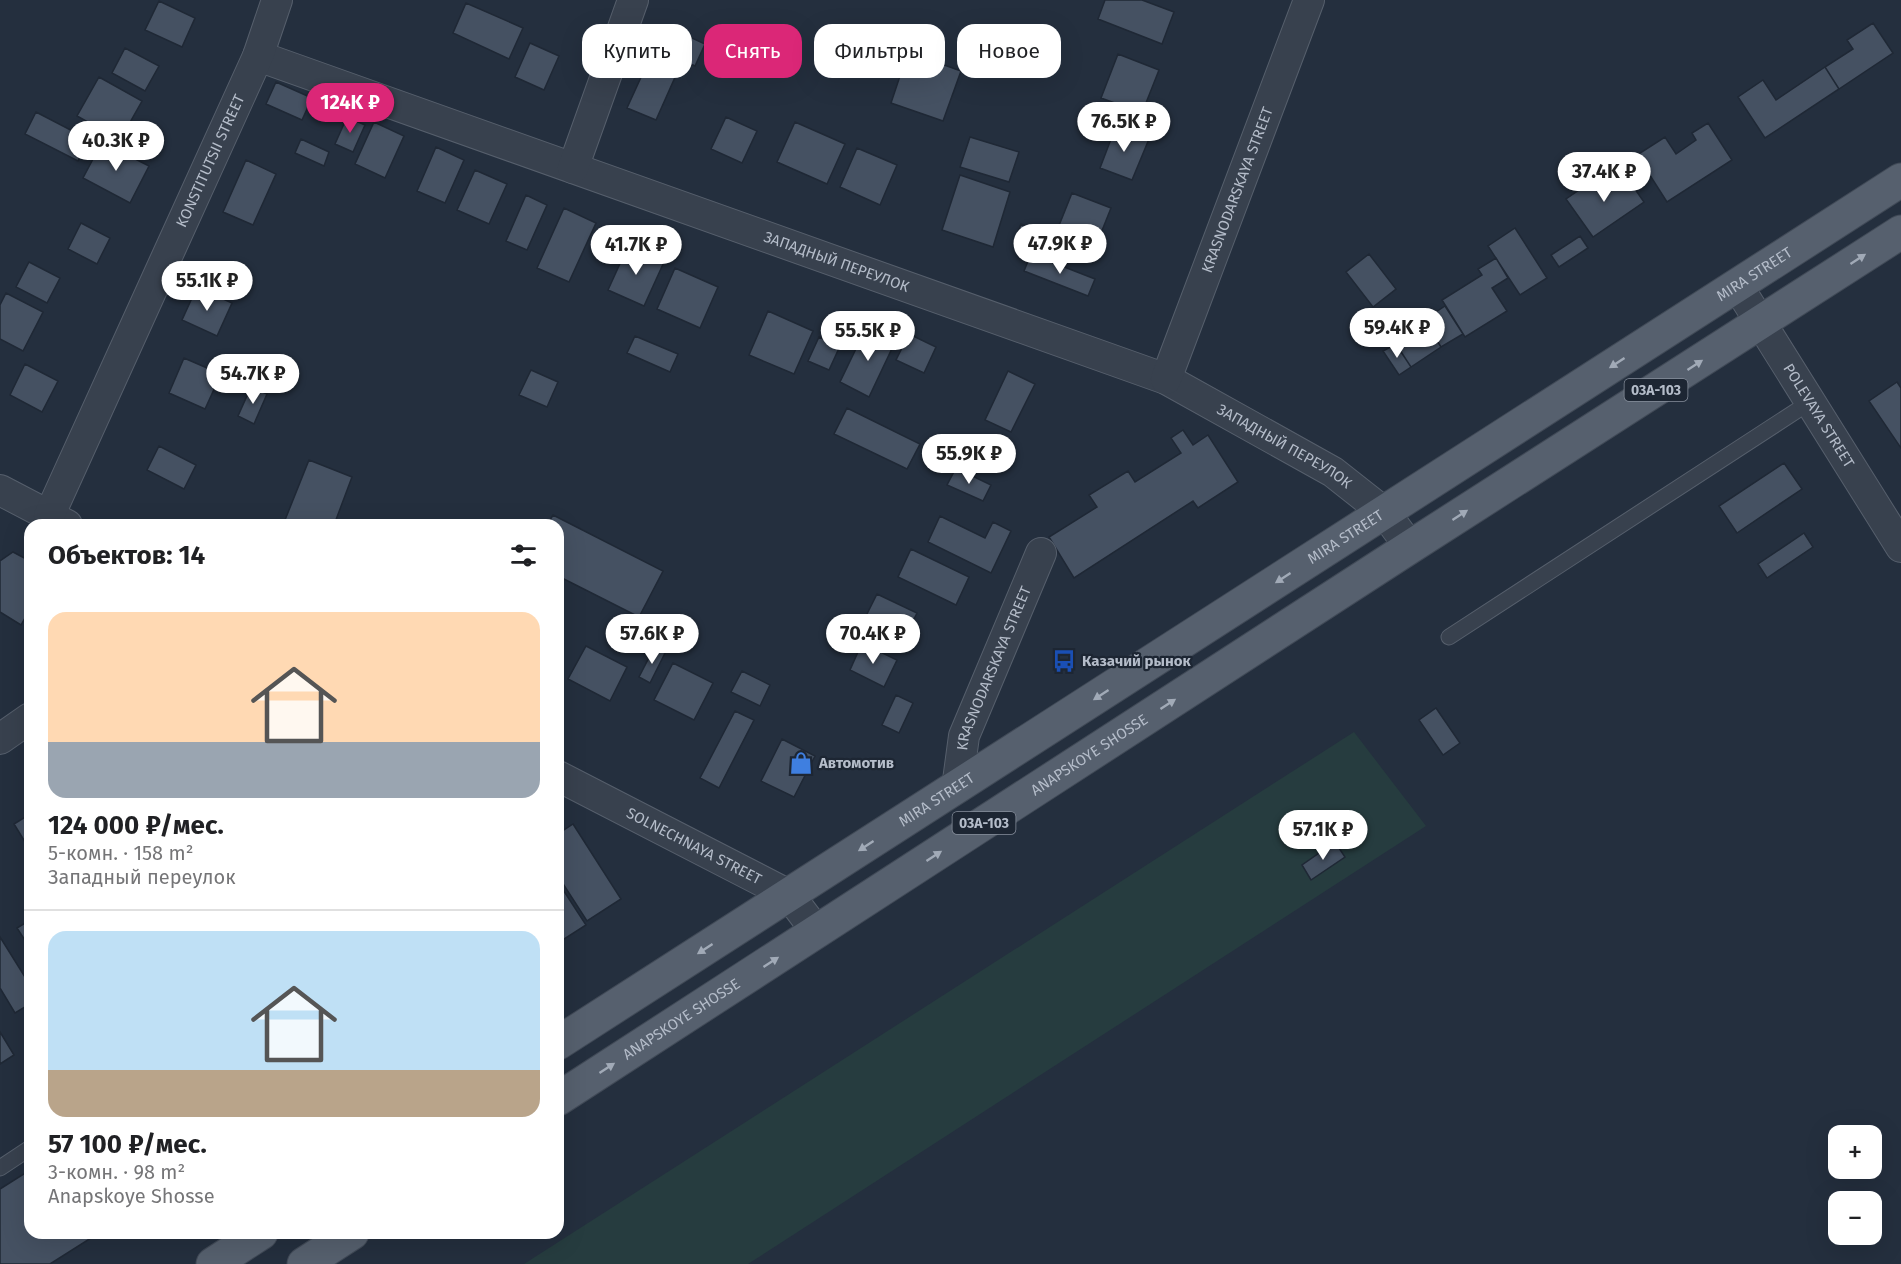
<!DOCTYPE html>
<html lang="ru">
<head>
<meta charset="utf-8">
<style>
  :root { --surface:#fff; --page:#f6f6f6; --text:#202124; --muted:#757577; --line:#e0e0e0; --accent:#db2777 }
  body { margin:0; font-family:"Fira Sans",sans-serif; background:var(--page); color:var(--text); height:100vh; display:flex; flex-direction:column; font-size:22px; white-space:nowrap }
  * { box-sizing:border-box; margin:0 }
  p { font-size:20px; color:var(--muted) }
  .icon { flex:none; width:33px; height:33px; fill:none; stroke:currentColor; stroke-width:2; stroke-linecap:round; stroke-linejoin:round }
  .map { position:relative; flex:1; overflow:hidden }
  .sheet { position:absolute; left:24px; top:519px; width:540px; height:720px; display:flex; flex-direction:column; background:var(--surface); border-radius:18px; box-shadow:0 6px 24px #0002 }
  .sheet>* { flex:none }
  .hud { position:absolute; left:582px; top:24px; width:570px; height:54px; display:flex; gap:12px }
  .buttons { position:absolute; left:1828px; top:1125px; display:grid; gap:12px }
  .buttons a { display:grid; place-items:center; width:54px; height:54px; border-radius:12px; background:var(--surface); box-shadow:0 6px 24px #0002; font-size:30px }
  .price { position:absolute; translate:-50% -51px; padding:0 14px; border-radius:21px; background:#fff; color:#222; font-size:20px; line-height:39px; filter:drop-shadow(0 2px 3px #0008) }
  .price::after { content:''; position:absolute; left:50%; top:36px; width:18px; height:14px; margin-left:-9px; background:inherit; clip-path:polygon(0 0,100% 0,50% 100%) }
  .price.active { background:var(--accent); color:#fff }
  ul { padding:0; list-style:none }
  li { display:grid; align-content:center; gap:12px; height:318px; padding:0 24px }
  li+li { border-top:2px solid var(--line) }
  li span { display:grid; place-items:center; height:186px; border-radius:18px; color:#555 }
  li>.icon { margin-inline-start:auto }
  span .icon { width:108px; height:108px; fill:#fffc; stroke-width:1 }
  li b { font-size:26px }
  h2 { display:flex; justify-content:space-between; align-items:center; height:72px; padding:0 24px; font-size:26px }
  .tag { padding:0 21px; border-radius:18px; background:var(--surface); box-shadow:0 6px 24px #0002; font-size:21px; line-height:54px }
  .tag.active { background:var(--accent); color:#fff }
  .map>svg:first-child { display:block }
  .green { fill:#263c3f }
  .building { fill:#455162; stroke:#1f2835; stroke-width:1.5 }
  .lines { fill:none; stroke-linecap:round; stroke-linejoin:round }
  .service-casing { stroke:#565f6c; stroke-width:17 }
  .minor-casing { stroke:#565f6c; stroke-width:32 }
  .primary-casing { stroke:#414a57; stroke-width:35 }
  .service { stroke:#38414e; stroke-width:15 }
  .minor { stroke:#38414e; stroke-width:30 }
  .primary { stroke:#56606e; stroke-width:33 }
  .oneway { fill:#a1aab7 }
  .labels { text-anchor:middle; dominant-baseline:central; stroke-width:4.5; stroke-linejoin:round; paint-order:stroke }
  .shield { fill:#1d2633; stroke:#878f9c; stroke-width:1.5 }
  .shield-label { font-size:14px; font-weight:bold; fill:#b4bcc9 }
  .street-label { font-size:15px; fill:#b4bcc9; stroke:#1d2633 }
  .poi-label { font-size:15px; font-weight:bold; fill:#b4bcc9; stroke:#1d2633; text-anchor:start }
</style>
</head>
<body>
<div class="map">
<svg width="1901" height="1264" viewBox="0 0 1901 1264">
  <rect width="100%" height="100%" fill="#242f3e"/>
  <path class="green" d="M 1354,732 L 1426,826 L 748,1264 L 524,1264 Z"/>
  <path class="building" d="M 1105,0 L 1142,0 L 1174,12 L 1162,44 L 1098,19 Z
    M 159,1 L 195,18 L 182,47 L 145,30 Z
    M 466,3 L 523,28 L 509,59 L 453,33 Z
    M 1873,23 L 1893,53 L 1839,89 L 1825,67 L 1853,49 L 1847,40 Z
    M 677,31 L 705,44 L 695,66 L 667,53 Z
    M 530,43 L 559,56 L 544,90 L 515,77 Z
    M 125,48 L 159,66 L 145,91 L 112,73 Z
    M 908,52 L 961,71 L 943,121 L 891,103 Z
    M 1118,54 L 1159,70 L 1142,113 L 1101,98 Z
    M 648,62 L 676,75 L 656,120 L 627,108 Z
    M 1825,67 L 1839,89 L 1765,138 L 1738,97 L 1763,80 L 1776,100 Z
    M 99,77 L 142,101 L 120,140 L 77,116 Z
    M 276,82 L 312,98 L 302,120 L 266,104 Z
    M 36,112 L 88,139 L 78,161 L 25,134 Z
    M 347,117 L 365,125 L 353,152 L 335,144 Z
    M 726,117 L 757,131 L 742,163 L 711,149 Z
    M 374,122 L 404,136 L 385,178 L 355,164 Z
    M 795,122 L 845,144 L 827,184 L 777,162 Z
    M 1708,123 L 1732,160 L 1667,202 L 1637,155 L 1665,137 L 1676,154 L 1696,140 L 1692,133 Z
    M 1116,126 L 1149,139 L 1132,180 L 1100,168 Z
    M 970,137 L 1019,152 L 1009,182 L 960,167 Z
    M 301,139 L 329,152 L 324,166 L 295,153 Z
    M 102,142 L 149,166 L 130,203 L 83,178 Z
    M 436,147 L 464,160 L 445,203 L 417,191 Z
    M 857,148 L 897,165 L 880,205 L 840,187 Z
    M 246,160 L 276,174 L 253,225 L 223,212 Z
    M 475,170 L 507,184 L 489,224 L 457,210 Z
    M 1604,173 L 1614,188 L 1628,179 L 1644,202 L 1593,237 L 1566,199 Z
    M 960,175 L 1010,192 L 993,247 L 942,230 Z
    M 1072,193 L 1111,208 L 1097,243 L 1058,228 Z
    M 526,195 L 547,205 L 527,250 L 506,241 Z
    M 564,208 L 596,223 L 569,282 L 537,268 Z
    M 81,223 L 110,238 L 97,264 L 68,249 Z
    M 1021,224 L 1053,236 L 1047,252 L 1015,240 Z
    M 1515,228 L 1547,278 L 1520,295 L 1488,246 Z
    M 1580,236 L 1588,248 L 1559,267 L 1551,255 Z
    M 628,246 L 664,262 L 644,306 L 608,290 Z
    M 1031,254 L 1095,279 L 1088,296 L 1024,271 Z
    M 1369,254 L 1396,289 L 1373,307 L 1346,272 Z
    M 1496,258 L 1508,278 L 1492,288 L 1507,311 L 1465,337 L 1442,300 L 1482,275 L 1478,269 Z
    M 29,262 L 60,278 L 47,303 L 16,287 Z
    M 675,268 L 718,287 L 700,328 L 657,309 Z
    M 197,287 L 232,303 L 217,336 L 182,320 Z
    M 6,293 L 43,312 L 23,351 L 0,339 L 0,305 Z
    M 1445,306 L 1463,334 L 1441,347 L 1424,320 Z
    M 768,311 L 813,331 L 794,374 L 749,355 Z
    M 1424,320 L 1441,347 L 1411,367 L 1393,340 Z
    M 866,328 L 895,342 L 869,397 L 840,382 Z
    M 909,334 L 936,347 L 924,373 L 896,360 Z
    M 635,336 L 678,354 L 670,372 L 627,353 Z
    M 819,337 L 840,346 L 829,370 L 808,361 Z
    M 1396,344 L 1411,367 L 1399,375 L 1383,351 Z
    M 184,358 L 221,374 L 205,409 L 169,393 Z
    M 25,364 L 58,381 L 42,412 L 10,395 Z
    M 531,370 L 558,382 L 547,407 L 519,395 Z
    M 1008,371 L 1035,384 L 1011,432 L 985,420 Z
    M 1897,382 L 1901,388 L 1901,448 L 1869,401 Z
    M 251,387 L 267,394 L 254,424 L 238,416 Z
    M 847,408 L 920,444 L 907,469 L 834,434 Z
    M 1183,430 L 1193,445 L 1208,435 L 1238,482 L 1198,508 L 1193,501 L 1074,578 L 1049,537 L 1097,507 L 1089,495 L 1128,471 L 1135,482 L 1181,453 L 1171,438 Z
    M 159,446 L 196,465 L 184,489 L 147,470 Z
    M 309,460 L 352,477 L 334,525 L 283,525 Z
    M 1784,463 L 1802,489 L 1737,533 L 1719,506 Z
    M 956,468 L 991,485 L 983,501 L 947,485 Z
    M 553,515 L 663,571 L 639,617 L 558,576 L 558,525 L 547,525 Z
    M 940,516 L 985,538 L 993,522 L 1011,531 L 991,573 L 928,542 Z
    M 1804,533 L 1813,547 L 1767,578 L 1758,564 Z
    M 911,549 L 969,577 L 956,605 L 898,577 Z
    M 13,552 L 30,561 L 30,609 L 21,625 L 0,612 L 0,561 Z
    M 877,594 L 917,613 L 902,643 L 862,624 Z
    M 862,643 L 897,660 L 884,687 L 850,670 Z
    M 586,646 L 627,667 L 610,701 L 568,679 Z
    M 654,648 L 665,653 L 650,683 L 639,677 Z
    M 673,663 L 713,683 L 694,720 L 654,700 Z
    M 742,671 L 770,685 L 760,706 L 731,692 Z
    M 896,695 L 913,703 L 899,733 L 882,725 Z
    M 1436,708 L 1460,743 L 1443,755 L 1419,720 Z
    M 735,711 L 754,720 L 719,788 L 700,778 Z
    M 782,739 L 815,756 L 794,797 L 761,781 Z
    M 30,814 L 30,850 L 14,824 Z
    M 573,824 L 621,899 L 587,921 L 558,876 L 558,834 Z
    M 1335,842 L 1345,857 L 1311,880 L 1302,865 Z
    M 558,882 L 586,925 L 558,943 Z
    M 30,920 L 30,948 L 17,928 Z
    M 0,937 L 30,985 L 30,1004 L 15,1013 L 0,988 Z
    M 0,1032 L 14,1055 L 0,1064 Z
    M 30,1170 L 30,1233 L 99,1233 L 50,1264 L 0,1264 L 0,1189 Z"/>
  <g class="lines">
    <g class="service-casing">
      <path id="service" d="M 1449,637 L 1810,402
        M 0,1168 L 30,1148"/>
    </g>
    <g class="minor-casing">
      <g id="minor">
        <path id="s1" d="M 258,56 L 1166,379 L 1333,472 L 1385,513 L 1410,547"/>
        <path d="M 573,168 L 633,0"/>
        <path id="s2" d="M 1737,285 L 1901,547"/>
        <path id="s3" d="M 1166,379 L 1309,0"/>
        <path d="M 0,490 L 67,525"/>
        <path id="s4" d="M 49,516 L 258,56 L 277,0"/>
        <path d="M 0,739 L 30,718"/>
        <path id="s5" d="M 558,776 L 789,895 L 817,932"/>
        <path id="s6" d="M 957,788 L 964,736 L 1041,553"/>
      </g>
    </g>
    <g class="primary-casing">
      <g id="primary">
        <path id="s7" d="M 558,1043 L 1901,180"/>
        <path id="s8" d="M 558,1099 L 1410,547 L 1901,232"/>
        <path d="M 213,1264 L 261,1233"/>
        <path d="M 304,1264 L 352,1233"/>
      </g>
    </g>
    <use href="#service" class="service"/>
    <use href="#minor" class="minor"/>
    <use href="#primary" class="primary"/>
  </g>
  <defs><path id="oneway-solid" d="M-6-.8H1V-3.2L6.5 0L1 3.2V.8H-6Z" transform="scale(1.5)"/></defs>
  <g class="oneway">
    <use href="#oneway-solid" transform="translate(1858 259) rotate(-33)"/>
    <use href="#oneway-solid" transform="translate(1617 363) rotate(147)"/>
    <use href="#oneway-solid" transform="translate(1695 365) rotate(-33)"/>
    <use href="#oneway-solid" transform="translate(1460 515) rotate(-33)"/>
    <use href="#oneway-solid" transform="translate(1283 578) rotate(147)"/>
    <use href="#oneway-solid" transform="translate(1101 695) rotate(147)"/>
    <use href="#oneway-solid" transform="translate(1168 704) rotate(-33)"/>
    <use href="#oneway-solid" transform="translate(866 846) rotate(147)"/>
    <use href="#oneway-solid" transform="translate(934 856) rotate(-33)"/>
    <use href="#oneway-solid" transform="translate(705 949) rotate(147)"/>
    <use href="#oneway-solid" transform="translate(771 962) rotate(-33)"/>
    <use href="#oneway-solid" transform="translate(607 1068) rotate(-33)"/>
  </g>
  <defs>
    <g id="bus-bare" transform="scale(1.8)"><path d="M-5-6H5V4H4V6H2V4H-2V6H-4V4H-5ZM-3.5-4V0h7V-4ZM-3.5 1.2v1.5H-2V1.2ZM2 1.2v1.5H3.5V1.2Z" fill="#1a4fb4" stroke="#1d2633" stroke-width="2.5" paint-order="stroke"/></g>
    <g id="shop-bare" transform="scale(1.8)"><path d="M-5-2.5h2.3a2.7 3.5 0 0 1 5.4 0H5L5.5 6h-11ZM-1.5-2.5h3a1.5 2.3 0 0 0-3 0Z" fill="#3f7fe0" stroke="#1d2633" stroke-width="2.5" paint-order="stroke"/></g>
  </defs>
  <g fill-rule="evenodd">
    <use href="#bus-bare" x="1064" y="661"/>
    <use href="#shop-bare" x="801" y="763"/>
  </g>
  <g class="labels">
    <g class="shield">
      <rect x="1624.5" y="379" width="63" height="22" rx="4.5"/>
      <rect x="952.5" y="812" width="63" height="22" rx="4.5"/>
    </g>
    <g class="shield-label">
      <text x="1656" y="390">03А-103</text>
      <text x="984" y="823">03А-103</text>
    </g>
    <g class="street-label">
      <text stroke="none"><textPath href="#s4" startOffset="390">KONSTITUTSII STREET</textPath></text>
      <text stroke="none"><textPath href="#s3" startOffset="202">KRASNODARSKAYA STREET</textPath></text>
      <text stroke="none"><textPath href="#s1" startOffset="614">ЗАПАДНЫЙ ПЕРЕУЛОК</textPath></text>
      <text stroke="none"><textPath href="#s7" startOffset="1422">MIRA STREET</textPath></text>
      <text stroke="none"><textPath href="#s2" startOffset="154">POLEVAYA STREET</textPath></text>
      <text stroke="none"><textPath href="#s1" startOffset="1100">ЗАПАДНЫЙ ПЕРЕУЛОК</textPath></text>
      <text stroke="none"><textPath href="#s7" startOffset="936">MIRA STREET</textPath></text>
      <text stroke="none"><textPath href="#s6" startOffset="126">KRASNODARSKAYA STREET</textPath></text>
      <text stroke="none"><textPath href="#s8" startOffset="633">ANAPSKOYE SHOSSE</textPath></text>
      <text stroke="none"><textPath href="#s7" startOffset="450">MIRA STREET</textPath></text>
      <text stroke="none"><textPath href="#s5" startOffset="153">SOLNECHNAYA STREET</textPath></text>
      <text stroke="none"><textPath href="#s8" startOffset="147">ANAPSKOYE SHOSSE</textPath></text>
    </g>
    <g class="poi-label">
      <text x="1082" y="661">Казачий рынок</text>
      <text x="819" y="763">Автомотив</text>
    </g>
  </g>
</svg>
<div class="buttons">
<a>+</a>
<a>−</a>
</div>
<b class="price active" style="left:350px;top:134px">124K ₽</b>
<b class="price" style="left:1124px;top:153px">76.5K ₽</b>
<b class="price" style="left:116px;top:172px">40.3K ₽</b>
<b class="price" style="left:1604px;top:203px">37.4K ₽</b>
<b class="price" style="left:1060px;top:275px">47.9K ₽</b>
<b class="price" style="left:636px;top:276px">41.7K ₽</b>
<b class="price" style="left:207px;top:312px">55.1K ₽</b>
<b class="price" style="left:1397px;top:359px">59.4K ₽</b>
<b class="price" style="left:868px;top:362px">55.5K ₽</b>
<b class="price" style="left:253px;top:405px">54.7K ₽</b>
<b class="price" style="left:969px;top:485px">55.9K ₽</b>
<b class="price" style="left:652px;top:665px">57.6K ₽</b>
<b class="price" style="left:873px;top:665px">70.4K ₽</b>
<b class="price" style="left:1323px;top:861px">57.1K ₽</b>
<div class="hud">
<a class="tag">Купить</a>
<a class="tag active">Снять</a>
<a class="tag">Фильтры</a>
<a class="tag">Новое</a>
</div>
<section class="sheet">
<h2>Объектов: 14<svg class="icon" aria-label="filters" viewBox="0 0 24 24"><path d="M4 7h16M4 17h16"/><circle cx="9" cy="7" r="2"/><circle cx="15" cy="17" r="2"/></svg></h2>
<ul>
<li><span style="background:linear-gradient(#ffd9b3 70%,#9aa5b1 0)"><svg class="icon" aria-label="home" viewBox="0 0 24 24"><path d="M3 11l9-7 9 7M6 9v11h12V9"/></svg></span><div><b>124 000 ₽/мес.</b><p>5-комн. · 158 m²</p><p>Западный переулок</p></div></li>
<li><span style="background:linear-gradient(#bfe0f5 75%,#b9a48a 0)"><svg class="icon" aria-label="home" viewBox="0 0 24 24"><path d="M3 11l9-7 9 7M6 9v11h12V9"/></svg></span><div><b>57 100 ₽/мес.</b><p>3-комн. · 98 m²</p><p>Anapskoye Shosse</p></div></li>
</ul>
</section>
</div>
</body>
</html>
